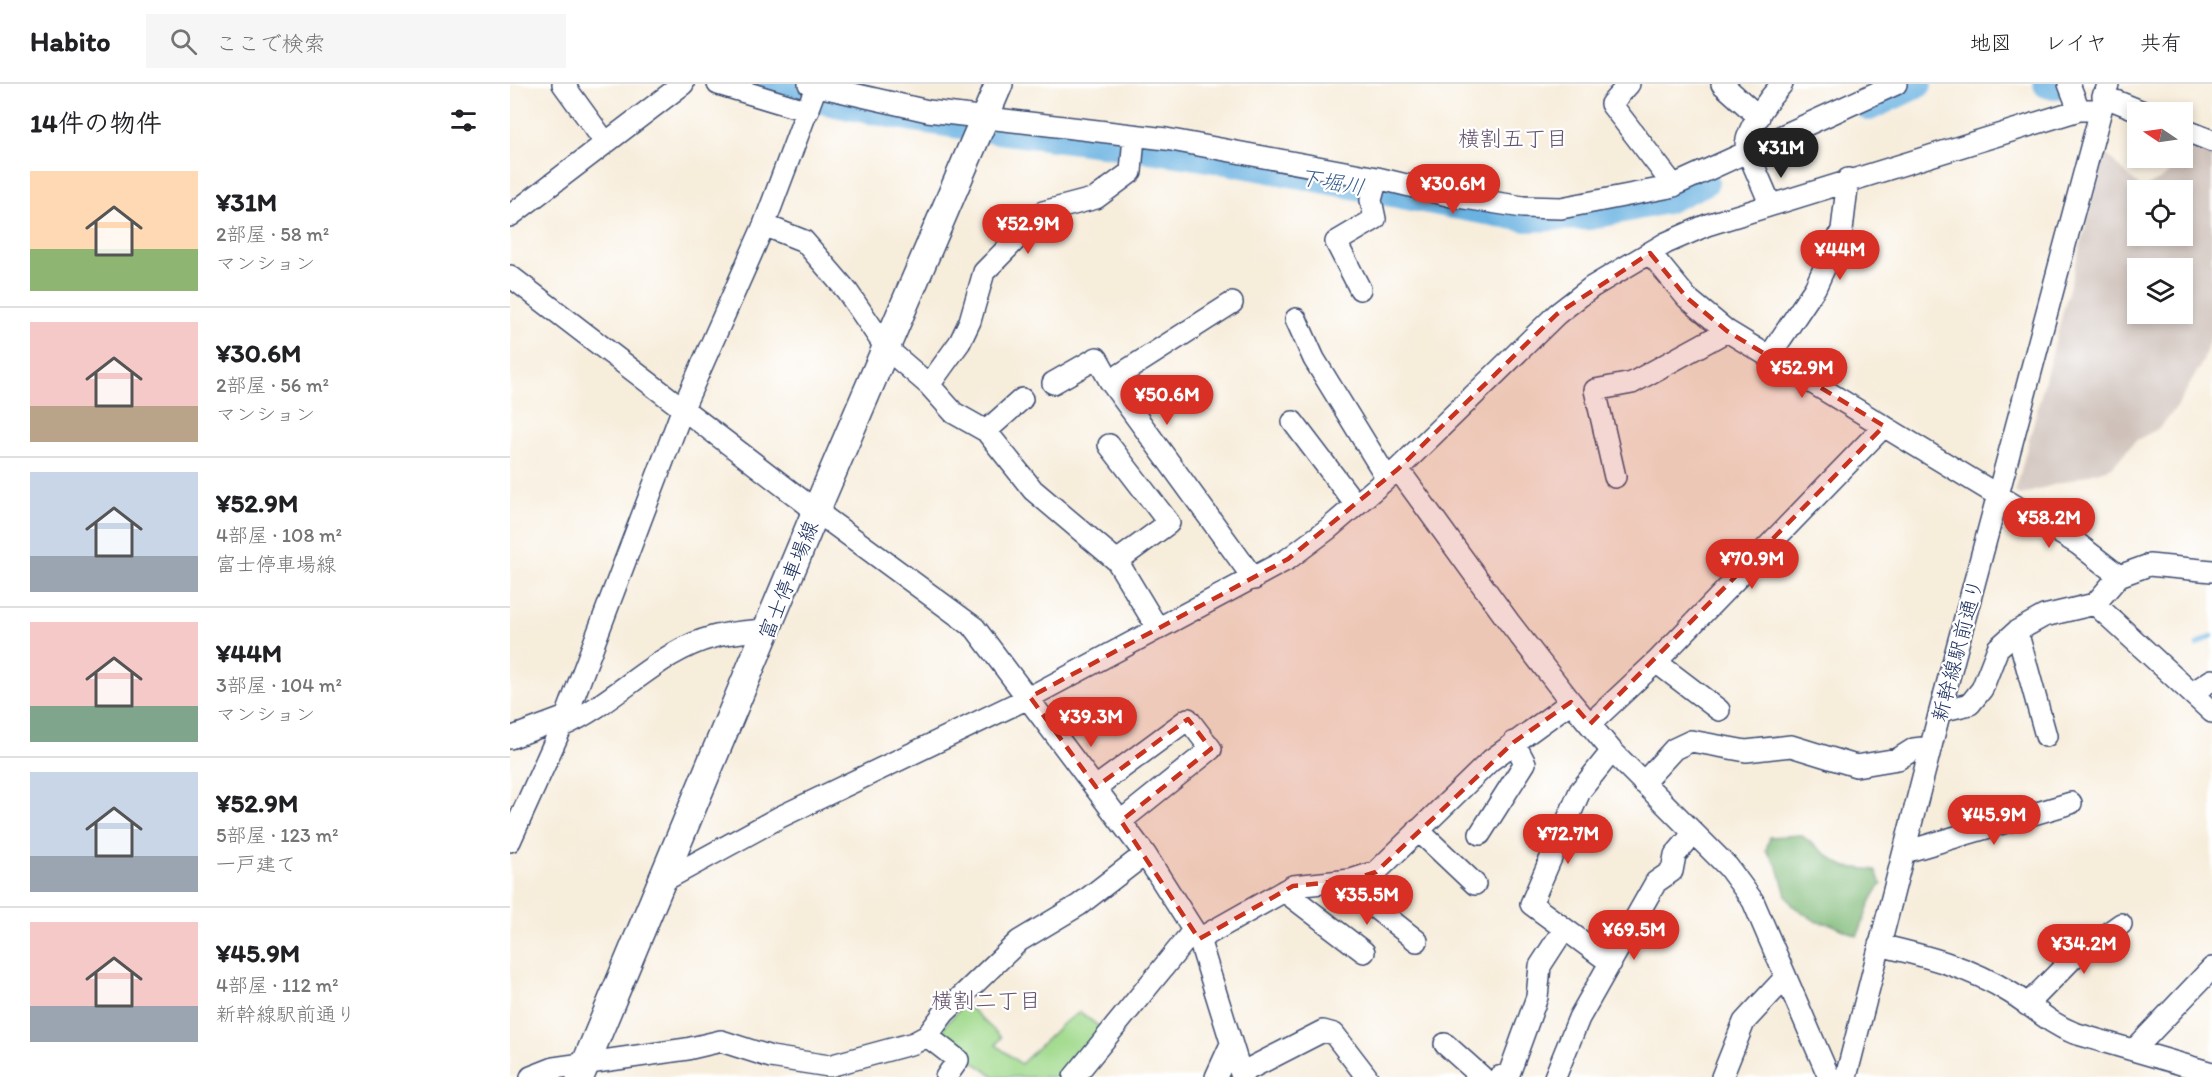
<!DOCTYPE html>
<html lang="ja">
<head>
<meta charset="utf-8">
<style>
  :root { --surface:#fff; --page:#f6f6f6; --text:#202124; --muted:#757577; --line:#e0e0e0; --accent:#d93025 }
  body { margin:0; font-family:Itim,"Klee One",sans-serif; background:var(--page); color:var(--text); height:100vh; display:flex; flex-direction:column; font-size:22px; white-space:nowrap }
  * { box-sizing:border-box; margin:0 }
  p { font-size:20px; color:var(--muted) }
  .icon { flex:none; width:33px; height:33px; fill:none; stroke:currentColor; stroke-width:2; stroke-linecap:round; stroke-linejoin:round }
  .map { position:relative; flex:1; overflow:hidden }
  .panel { display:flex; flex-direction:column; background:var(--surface); width:510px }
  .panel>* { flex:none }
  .needle { width:39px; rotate:283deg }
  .buttons { position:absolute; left:1617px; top:18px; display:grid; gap:12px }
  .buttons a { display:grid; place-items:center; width:66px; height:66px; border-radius:0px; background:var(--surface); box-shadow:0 3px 9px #0003; font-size:30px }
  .price { position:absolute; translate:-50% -51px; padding:0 14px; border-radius:21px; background:var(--accent); color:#fff; font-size:20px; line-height:39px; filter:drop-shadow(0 2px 3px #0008) }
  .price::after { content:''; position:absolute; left:50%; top:36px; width:18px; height:14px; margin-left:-9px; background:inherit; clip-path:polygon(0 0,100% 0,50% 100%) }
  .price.on { background:#222; color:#fff }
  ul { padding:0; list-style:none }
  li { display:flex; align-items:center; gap:18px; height:150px; padding:0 30px }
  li+li { border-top:2px solid var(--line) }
  li span { display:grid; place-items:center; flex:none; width:168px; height:120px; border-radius:0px; color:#555 }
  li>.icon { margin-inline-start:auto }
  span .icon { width:72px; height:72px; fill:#fffc; stroke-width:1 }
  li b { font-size:26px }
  h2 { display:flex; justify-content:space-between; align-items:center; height:72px; padding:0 30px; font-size:26px }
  header { display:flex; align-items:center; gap:36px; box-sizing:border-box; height:84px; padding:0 30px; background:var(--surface); border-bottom:2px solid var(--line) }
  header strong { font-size:28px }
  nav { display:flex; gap:33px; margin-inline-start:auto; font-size:21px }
  .search { width:420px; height:54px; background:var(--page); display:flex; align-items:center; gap:15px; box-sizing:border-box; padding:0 21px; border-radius:0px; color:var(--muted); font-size:22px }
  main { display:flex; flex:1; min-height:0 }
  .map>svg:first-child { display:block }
  .industrial { fill:#cfc1ba; fill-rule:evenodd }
  .green { fill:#a1da8d; stroke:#5e8476; stroke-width:1.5 }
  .forest { fill:#80ba78; stroke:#4e746b; stroke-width:1.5 }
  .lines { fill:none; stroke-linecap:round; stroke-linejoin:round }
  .stream { stroke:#6ab2e1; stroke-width:4.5 }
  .river { stroke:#6ab2e1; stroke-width:28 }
  .minor-casing { stroke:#3c4c71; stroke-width:24 }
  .major-casing { stroke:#3c4c71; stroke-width:30 }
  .minor { stroke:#fff; stroke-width:21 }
  .major { stroke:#fff; stroke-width:27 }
  .marked { fill:#c8321e; fill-opacity:0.2; stroke:#c8321e; stroke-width:4.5; stroke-dasharray:12 8; stroke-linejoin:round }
  .labels { text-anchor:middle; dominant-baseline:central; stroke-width:4.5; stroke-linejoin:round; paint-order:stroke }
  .street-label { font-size:21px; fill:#1b2f5e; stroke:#fff }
  .neighbourhood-label { font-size:22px; fill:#64526c; stroke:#fff }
  .water-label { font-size:22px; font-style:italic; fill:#375d8c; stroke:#fff }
</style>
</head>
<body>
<header>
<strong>Habito</strong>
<div class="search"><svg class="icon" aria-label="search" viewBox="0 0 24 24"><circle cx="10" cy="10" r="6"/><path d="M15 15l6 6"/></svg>ここで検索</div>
<nav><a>地図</a><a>レイヤ</a><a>共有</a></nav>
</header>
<main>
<section class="panel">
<h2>14件の物件<svg class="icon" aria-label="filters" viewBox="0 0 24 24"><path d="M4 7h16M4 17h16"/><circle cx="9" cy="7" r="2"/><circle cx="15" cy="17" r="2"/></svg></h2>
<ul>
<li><span style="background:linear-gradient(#ffd9b3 65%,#8fb573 0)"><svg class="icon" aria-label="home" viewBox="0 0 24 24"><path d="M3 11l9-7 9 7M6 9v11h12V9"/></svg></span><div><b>¥31M</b><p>2部屋 · 58 m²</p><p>マンション</p></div></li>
<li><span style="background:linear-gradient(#f6c9c9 70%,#b9a48a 0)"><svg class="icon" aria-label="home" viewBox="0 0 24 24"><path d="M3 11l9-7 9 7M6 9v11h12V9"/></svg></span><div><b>¥30.6M</b><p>2部屋 · 56 m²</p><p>マンション</p></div></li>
<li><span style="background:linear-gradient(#c9d6e8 70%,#9aa5b1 0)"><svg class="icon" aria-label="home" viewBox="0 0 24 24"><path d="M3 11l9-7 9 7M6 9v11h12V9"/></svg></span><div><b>¥52.9M</b><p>4部屋 · 108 m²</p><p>富士停車場線</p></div></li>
<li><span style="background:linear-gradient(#f6c9c9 70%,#7fa58c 0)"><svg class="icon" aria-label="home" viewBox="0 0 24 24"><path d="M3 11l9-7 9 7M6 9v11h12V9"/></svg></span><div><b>¥44M</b><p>3部屋 · 104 m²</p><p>マンション</p></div></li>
<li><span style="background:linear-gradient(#c9d6e8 70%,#9aa5b1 0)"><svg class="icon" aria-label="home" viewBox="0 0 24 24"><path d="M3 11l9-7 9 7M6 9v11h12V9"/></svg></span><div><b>¥52.9M</b><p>5部屋 · 123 m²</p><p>一戸建て</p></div></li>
<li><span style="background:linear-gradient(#f6c9c9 70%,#9aa5b1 0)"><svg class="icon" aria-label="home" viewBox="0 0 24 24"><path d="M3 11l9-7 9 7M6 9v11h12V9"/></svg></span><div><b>¥45.9M</b><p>4部屋 · 112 m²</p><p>新幹線駅前通り</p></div></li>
</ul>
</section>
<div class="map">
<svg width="1702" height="993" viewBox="0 0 1702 993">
  <rect width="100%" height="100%" fill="#fff"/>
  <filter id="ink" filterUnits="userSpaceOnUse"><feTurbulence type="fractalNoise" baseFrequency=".0167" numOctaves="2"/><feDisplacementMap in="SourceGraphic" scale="12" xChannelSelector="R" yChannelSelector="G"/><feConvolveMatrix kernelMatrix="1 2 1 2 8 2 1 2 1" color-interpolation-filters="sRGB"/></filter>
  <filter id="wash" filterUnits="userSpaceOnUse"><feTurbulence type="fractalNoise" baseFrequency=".008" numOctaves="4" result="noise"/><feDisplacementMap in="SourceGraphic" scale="24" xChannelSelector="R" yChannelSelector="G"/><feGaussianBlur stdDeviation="1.35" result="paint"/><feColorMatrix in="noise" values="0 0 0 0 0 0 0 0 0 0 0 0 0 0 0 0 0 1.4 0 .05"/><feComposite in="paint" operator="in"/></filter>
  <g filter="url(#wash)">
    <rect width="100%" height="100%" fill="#f7eddb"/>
    <path class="industrial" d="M 1689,58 L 1702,64 L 1702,247 L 1693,277 L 1667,323 L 1649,344 L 1625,357 L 1602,383 L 1511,411 L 1505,409 L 1595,69 L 1632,105 L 1654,93 ZM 1628,106 L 1672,106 L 1672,152 L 1628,152 ZM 1628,184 L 1672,184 L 1672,230 L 1628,230 Z"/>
    <path class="green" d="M 455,919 L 491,953 L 486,961 L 511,980 L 552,940 L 570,928 L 596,948 L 562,993 L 486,993 L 425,953 Z"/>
    <path class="forest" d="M 1291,751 L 1328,779 L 1337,783 L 1365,786 L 1372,800 C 1357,816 1357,834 1347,852 L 1321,840 L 1307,838 L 1283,822 L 1276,811 L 1268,783 L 1256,766 L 1260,753 Z"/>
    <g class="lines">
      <path class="stream" d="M 1687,561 L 1702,552"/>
      <path class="river" d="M 251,0 C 379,38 514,48 645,66 C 770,83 893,114 1017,134 L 1079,132 L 1156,116 L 1195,98
        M 1537,0 L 1544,2
        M 1359,23 L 1408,0"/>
    </g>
  </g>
  <g filter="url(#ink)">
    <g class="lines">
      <g class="minor-casing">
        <path id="minor" d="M 53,0 L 95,58
          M 208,0 L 298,27
          M 299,0 L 418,27 L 656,55 L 867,94 L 942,112 L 1013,123 L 1051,124 L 1160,103 L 1386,0
          M 1119,0 L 1101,20 L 1164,102
          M 1212,0 L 1249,33
          M 1559,0 L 1569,26
          M 1593,12 L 1633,28
          M 1672,45 L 1702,57
          M 1260,120 C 1257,111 1235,64 1236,60 C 1239,41 1259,14 1272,0
          M 0,132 L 173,0
          M 254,141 L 294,157 L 337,207 L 376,264 L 419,301 L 444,329 L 476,347 L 523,406 L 607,477 L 648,545
          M 1140,169 L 1177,214 L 1217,247 L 1568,460 L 1609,492
          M 0,192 L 306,427 L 465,544 L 635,770 L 689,855 L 732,993
          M 850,205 L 826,158 L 865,135 L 861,116 L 867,94
          M 786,235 L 804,275 L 877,394
          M 1258,274 L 1305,204 L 1332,146 L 1338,95
          M 600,297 L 722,219
          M 543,299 L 587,274 L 600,297 L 744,495
          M 419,301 L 450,258 L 460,237 L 474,188 L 533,128 L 586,114 L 621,88 L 624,52
          M 783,338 L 846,421
          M 476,347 L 512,315
          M 599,361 L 659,439 L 607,477
          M 888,385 L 999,538 L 1061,618 L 1102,667 L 1218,783 L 1243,817 L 1319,993
          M 1105,393 L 1085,306 L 1122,299 L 1217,247
          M 1585,520 L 1702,628
          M 1507,547 L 1536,652
          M 1146,578 L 1209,626
          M 1682,609 L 1702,596
          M 1430,627 L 1460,620 L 1472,605 L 1488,564 L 1507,547 L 1534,532 L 1585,520 L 1609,492 L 1639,481 L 1702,487
          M 1080,640 L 1146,578 L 1374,342
          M 52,642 C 106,619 148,567 203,553 C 221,548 240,547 258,546
          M 0,654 L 56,633
          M 1133,699 L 1164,665 L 1181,657 L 1236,667 L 1281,662 L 1346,682 L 1388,675 L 1404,665 L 1421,663
          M 586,703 L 678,635 L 701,665 L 611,737
          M 908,746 L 965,800
          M 970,750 L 1015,679 L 1004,658
          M 0,757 L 56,633 L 173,324 L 254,141 L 307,0
          M 1395,768 L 1561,719
          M 153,797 L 270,733 L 520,613 L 778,475 L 818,445 L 888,385 L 1047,230 L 1082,203 L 1156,159 L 1197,141 L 1569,26 L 1589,26
          M 831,797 L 907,857
          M 774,807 L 854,868
          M 689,855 L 783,802 L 841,796 L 866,788 L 981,676 L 1061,618
          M 1369,861 C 1416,872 1460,883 1501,909 C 1524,923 1537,938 1564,949 L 1702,989
          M 1101,879 L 1021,820 L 1070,707 L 1102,667
          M 1517,921 L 1563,874 L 1611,840
          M 417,952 L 448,976 L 436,993
          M 935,960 L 972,993
          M 1625,965 L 1702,884
          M 731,989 L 813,947 L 824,950 L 857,993
          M 21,993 L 44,984 L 177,965 L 211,957 L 261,973 L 319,982 L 404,959 L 417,952 L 434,929 L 509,857 L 569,821 L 635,770
          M 564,993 L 683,847
          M 706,993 L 721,960
          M 989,993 L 999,990 L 1027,913 L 1030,882 L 1054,845
          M 1045,993 L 1069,934 L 1146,798 L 1162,787 L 1165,771 L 1183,750
          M 1212,993 L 1234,938 L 1275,894
          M 1336,993 L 1430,627 L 1598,0"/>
      </g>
      <g class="major-casing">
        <path id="major" d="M 70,993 L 306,427 L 489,0"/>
      </g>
      <use href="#minor" class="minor"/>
      <use href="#major" class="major"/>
    </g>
  </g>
  <path class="marked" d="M 1140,169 L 1177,214 L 1217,247 L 1374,342 L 1080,640 L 1061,618 L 1004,658 L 866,788 L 841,796 L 783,802 L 689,855 L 611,737 L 701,665 L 678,635 L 586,703 L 520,613 L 778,475 L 888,385 L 1047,230 Z"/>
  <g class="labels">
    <g class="street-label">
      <text transform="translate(278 496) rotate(-68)">富士停車場線</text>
      <text transform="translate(1447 566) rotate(-75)">新幹線駅前通り</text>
    </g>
    <g class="neighbourhood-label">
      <text x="1003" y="54">横割五丁目</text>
      <text x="476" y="916">横割二丁目</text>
    </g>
    <g class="water-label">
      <text transform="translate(822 98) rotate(10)">下堀川</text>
    </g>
  </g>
</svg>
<div class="buttons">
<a><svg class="needle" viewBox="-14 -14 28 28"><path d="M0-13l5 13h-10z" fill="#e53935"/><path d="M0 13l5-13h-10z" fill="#757577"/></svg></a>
<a><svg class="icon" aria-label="locate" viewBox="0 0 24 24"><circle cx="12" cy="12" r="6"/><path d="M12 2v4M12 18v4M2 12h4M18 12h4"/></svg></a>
<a><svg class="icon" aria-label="layers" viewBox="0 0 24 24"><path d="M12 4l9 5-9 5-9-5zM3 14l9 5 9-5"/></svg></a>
</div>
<b class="price on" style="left:1271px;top:95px">¥31M</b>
<b class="price" style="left:943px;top:131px">¥30.6M</b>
<b class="price" style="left:518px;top:171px">¥52.9M</b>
<b class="price" style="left:1330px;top:197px">¥44M</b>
<b class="price" style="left:1292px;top:315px">¥52.9M</b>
<b class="price" style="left:657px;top:342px">¥50.6M</b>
<b class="price" style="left:1539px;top:465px">¥58.2M</b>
<b class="price" style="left:1242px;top:506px">¥70.9M</b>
<b class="price" style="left:581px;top:664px">¥39.3M</b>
<b class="price" style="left:1484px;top:762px">¥45.9M</b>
<b class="price" style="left:1058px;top:781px">¥72.7M</b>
<b class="price" style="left:857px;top:842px">¥35.5M</b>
<b class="price" style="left:1124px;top:877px">¥69.5M</b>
<b class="price" style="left:1574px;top:891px">¥34.2M</b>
</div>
</main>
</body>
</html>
